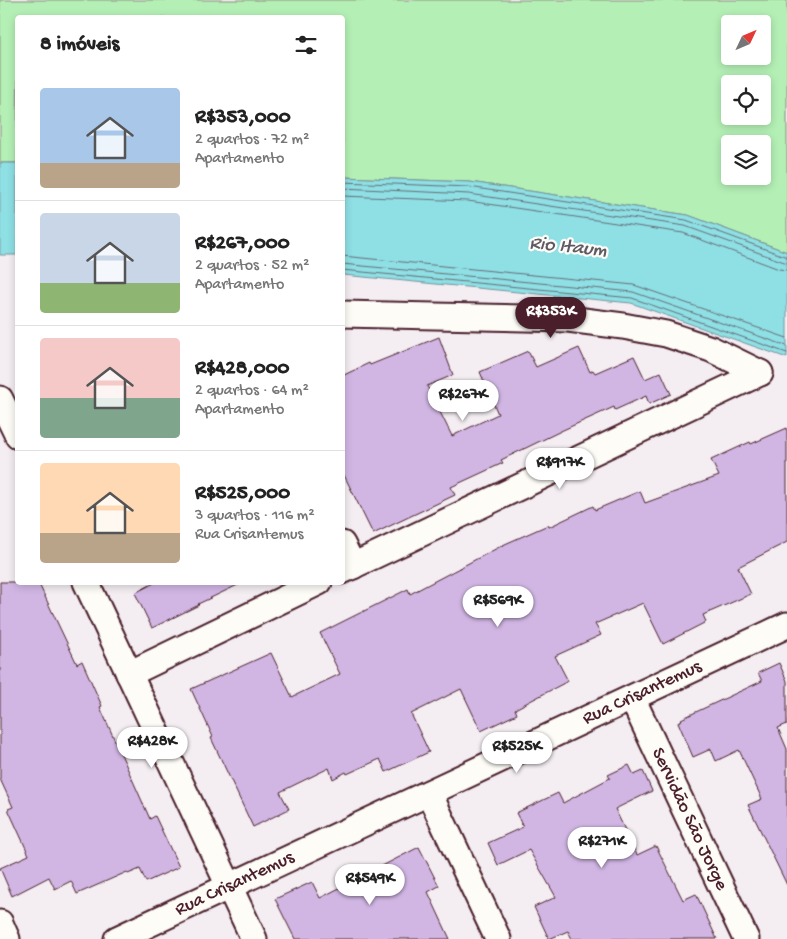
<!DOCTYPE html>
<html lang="pt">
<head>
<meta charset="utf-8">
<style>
  :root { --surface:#fff; --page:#f6f6f6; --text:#222; --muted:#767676; --line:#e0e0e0; --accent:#4a1f2b }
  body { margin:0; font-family:"Gochi Hand",sans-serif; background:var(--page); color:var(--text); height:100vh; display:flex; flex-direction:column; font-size:19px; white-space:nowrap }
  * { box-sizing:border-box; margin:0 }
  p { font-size:16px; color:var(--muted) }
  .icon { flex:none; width:28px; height:28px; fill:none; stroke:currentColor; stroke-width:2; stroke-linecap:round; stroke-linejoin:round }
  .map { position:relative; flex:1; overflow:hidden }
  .drawer { position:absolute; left:15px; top:15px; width:330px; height:570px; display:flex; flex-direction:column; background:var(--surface); border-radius:5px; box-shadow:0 2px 8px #0003 }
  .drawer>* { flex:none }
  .needle { width:32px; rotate:46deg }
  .buttons { position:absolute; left:721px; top:15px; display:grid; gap:10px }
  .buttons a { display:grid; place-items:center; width:50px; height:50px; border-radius:5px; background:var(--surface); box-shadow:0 2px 8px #0003; font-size:25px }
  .price { position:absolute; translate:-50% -42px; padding:0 11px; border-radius:18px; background:#fff; color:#222; font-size:16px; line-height:32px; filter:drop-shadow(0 1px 2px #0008) }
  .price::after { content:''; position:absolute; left:50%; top:30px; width:15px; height:11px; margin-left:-8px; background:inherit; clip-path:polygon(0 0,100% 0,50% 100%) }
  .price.active { background:var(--accent); color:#fff }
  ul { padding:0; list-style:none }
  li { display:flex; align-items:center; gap:15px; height:125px; padding:0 25px }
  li+li { border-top:1px solid var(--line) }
  li span { display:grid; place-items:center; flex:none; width:140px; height:100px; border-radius:5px; color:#555 }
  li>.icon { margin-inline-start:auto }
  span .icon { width:60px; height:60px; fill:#fffc; stroke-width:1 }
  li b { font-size:21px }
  h2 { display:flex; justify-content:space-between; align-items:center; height:60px; padding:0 25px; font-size:21px }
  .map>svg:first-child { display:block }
  .green { fill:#b4f0b5; stroke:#7f8870; fill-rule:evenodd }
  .water { fill:#8ee0e5; stroke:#73939b }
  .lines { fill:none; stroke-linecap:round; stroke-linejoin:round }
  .shore { stroke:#656c75; stroke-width:1 }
  .building { fill:#d1b6e4; stroke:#4a1f2b }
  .minor-casing { stroke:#4a1f2b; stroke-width:29 }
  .minor { stroke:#fdfcf7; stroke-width:25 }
  .labels { text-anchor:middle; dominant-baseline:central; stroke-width:4.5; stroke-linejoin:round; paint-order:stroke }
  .street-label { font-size:19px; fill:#4a1f2b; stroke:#fdfcf7 }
  .water-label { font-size:20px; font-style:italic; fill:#5e5963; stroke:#fdfcf7 }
</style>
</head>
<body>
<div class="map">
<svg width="787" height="939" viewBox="0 0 787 939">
  <rect width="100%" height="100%" fill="#f4eef3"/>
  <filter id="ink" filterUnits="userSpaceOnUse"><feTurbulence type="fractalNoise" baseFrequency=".02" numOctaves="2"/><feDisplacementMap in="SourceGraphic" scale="10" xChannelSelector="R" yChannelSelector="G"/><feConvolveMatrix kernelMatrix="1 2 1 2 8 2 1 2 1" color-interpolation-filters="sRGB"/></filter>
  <g filter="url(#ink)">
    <path class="green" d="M 0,0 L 787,0 L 787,252 L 688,215 L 470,182 L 343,177 L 342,18 L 18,18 L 17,163 L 0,163 ZM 730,24 L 762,24 L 762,56 L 730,56 ZM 730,84 L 762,84 L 762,116 L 730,116 ZM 730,144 L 762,144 L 762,176 L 730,176 Z"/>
    <path class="water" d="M 0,163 L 17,163 L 17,255 L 0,255 Z
      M 343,177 L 470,182 L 688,215 L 787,252 L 787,358 L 631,303 L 343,275 Z"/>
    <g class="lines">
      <path class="shore" d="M 342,182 L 469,187 L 686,220 L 787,257
        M 342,188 L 469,194 L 685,226 L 787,263
        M 342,196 L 468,201 L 683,233 L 779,269 L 787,270
        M 342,256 L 634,285 L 787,338
        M 342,264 L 633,292 L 787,346
        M 342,270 L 632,298 L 787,353"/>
    </g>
    <path class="building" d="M 439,337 L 453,375 L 427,386 L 452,436 L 498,414 L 480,372 L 528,351 L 536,367 L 579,348 L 590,372 L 593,370 L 595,373 L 634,356 L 645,379 L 661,372 L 671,394 L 649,404 L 646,396 L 615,410 L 614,407 L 563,430 L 501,460 L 503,463 L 451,487 L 455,495 L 373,534 L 342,471 L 342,376 L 369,363 L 370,365 Z
      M 787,428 L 787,542 L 738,567 L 751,594 L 703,615 L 706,622 L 663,644 L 643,603 L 595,624 L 601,635 L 555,656 L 568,681 L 515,709 L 517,714 L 481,731 L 461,689 L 411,714 L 429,752 L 386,772 L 380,759 L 347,774 L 346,772 L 333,779 L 329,768 L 280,792 L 289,809 L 253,827 L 211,738 L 213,737 L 191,689 L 271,653 L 292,697 L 340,674 L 320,633 L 408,589 L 410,594 L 505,544 L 548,525 L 549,527 L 593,506 L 595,510 L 640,491 L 645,503 L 719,476 L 711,460 L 750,442 L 751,444 Z
      M 0,582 L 38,582 L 77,664 L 82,661 L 102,706 L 100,707 L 150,819 L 155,816 L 179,867 L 146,882 L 140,869 L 128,874 L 127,872 L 77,894 L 71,881 L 55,889 L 49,877 L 12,896 L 0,868 L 29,855 L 8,809 L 13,807 L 0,779 Z
      M 156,582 L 244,582 L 198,604 L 199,605 L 152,628 L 135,593 Z
      M 779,663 L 787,681 L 787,724 L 778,728 L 787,749 L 787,885 L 748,805 L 762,799 L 739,750 L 716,761 L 711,749 L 693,757 L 678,722 L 682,720 L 681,719 L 762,681 L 758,673 Z
      M 629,765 L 634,775 L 643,771 L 652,791 L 615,809 L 637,855 L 656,846 L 683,900 L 696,894 L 717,939 L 572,939 L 568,931 L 549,939 L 534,907 L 556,897 L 529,850 L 498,865 L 488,843 L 523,827 L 516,813 L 558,793 L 563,803 L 610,778 L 608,775 Z
      M 419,847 L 439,886 L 428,892 L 450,939 L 295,939 L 275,899 L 312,882 L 320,898 Z"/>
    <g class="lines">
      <g class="minor-casing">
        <g id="minor">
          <path d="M 342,314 L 568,319 L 623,326 L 666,334 L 711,349 L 760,373"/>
          <path d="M 0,399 L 18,436"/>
          <path d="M 342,544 L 353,566"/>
          <path d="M 342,571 L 760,373"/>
          <path d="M 86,582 L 254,939"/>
          <path d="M 129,674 L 319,582"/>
          <path id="s1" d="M 632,698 L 746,939"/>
          <path d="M 429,793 L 498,939"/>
          <path d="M 0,923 L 7,939"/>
          <path id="s2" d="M 117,939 L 787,625"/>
        </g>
      </g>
      <use href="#minor" class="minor"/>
    </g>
  </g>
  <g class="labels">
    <g class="street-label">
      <text stroke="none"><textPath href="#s2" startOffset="580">Rua Crisantemus</textPath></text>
      <text stroke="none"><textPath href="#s1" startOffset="134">Servidão São Jorge</textPath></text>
      <text stroke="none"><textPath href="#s2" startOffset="130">Rua Crisantemus</textPath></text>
    </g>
    <g class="water-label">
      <text transform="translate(568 248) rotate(6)">Rio Itaum</text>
    </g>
  </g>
</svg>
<div class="buttons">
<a><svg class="needle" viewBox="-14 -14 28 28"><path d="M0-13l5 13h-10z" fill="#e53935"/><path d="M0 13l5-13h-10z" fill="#767676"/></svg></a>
<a><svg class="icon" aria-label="locate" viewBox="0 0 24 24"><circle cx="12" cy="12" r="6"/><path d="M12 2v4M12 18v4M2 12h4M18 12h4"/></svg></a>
<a><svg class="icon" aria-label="layers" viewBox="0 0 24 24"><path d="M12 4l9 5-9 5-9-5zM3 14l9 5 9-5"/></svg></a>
</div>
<b class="price active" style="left:551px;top:339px">R$353K</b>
<b class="price" style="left:463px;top:422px">R$267K</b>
<b class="price" style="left:560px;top:490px">R$917K</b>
<b class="price" style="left:498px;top:628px">R$569K</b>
<b class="price" style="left:152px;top:769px">R$428K</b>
<b class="price" style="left:517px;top:774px">R$525K</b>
<b class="price" style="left:602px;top:869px">R$271K</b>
<b class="price" style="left:370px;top:906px">R$549K</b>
<section class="drawer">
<h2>8 imóveis<svg class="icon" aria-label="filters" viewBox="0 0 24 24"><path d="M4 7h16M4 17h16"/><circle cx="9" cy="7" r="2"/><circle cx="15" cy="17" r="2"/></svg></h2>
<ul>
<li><span style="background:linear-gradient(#a9c7e8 75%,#b9a48a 0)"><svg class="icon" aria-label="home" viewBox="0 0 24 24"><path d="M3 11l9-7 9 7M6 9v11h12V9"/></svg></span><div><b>R$353,000</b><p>2 quartos · 72 m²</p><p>Apartamento</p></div></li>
<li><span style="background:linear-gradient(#c9d6e8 70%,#8fb573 0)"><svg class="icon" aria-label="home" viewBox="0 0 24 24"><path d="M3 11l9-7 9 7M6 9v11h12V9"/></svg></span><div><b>R$267,000</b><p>2 quartos · 52 m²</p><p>Apartamento</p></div></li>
<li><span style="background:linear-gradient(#f6c9c9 60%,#7fa58c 0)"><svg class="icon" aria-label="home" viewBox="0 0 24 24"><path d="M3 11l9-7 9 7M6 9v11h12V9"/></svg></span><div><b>R$428,000</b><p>2 quartos · 64 m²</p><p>Apartamento</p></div></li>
<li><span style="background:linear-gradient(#ffd9b3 70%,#b9a48a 0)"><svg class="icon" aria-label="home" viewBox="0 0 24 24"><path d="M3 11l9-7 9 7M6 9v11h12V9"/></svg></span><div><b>R$525,000</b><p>3 quartos · 116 m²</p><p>Rua Crisantemus</p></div></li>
</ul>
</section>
</div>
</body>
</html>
